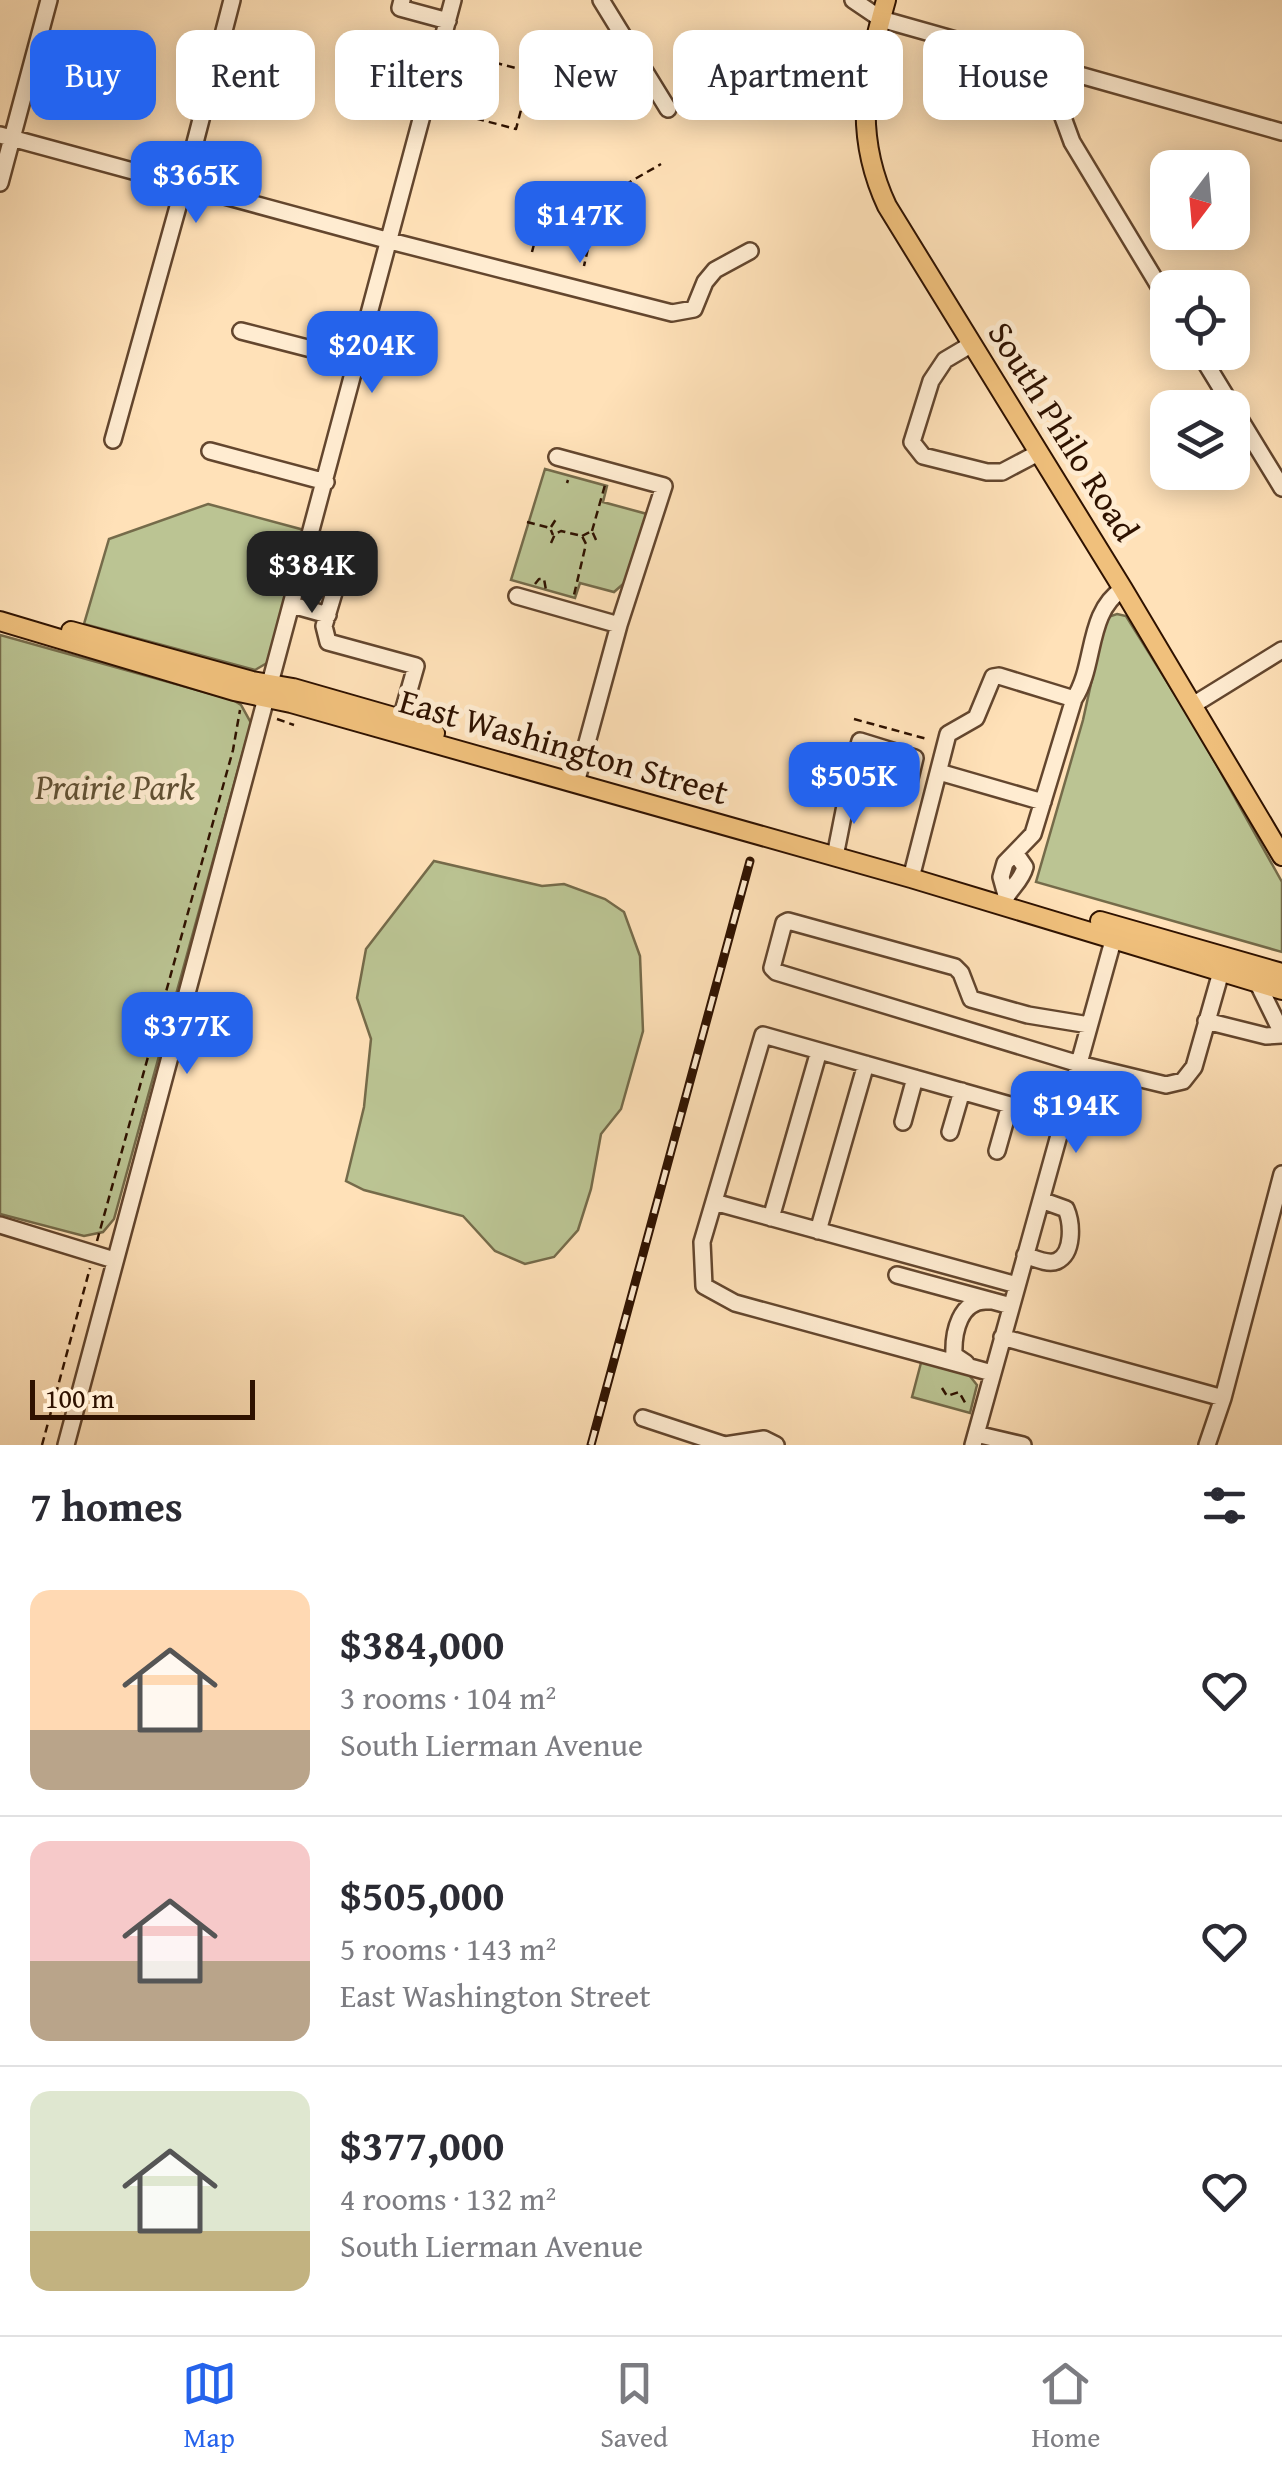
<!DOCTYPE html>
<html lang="en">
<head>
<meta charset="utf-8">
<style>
  :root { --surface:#fff; --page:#f7f7f7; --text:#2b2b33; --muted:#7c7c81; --line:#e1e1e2; --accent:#2563eb }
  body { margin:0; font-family:"Gentium Book Plus",serif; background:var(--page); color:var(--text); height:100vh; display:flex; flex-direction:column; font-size:38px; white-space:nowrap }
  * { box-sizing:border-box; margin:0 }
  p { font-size:32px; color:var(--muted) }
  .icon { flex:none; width:55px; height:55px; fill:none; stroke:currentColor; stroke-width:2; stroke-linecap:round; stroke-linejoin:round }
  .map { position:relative; height:1445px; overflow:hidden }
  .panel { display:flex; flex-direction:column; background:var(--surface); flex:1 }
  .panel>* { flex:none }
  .banner { position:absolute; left:30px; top:30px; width:1222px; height:90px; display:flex; gap:20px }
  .needle { width:65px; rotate:196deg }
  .controls { position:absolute; left:1150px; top:150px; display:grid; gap:20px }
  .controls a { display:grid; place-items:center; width:100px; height:100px; border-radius:20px; background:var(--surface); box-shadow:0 5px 25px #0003; font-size:50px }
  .scale { position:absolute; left:30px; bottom:25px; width:225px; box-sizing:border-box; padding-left:10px; border:5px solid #2f1200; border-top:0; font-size:28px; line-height:35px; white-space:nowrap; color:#2f1200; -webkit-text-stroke:8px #ffecd1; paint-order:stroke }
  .price { position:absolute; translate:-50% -85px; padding:0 22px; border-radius:20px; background:var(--accent); color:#fff; font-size:32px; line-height:65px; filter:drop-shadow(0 2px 5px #0008) }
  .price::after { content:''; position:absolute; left:50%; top:60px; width:30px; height:22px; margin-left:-15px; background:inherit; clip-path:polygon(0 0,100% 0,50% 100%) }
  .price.active { background:#222; color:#fff }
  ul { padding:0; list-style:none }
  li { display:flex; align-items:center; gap:30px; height:250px; padding:0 30px }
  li+li { border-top:2px solid var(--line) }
  li span { display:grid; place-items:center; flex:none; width:280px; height:200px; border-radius:20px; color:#555 }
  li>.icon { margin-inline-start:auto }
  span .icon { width:120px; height:120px; fill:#fffc; stroke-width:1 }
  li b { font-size:42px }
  h2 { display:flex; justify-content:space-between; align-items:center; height:120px; padding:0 30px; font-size:42px }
  .chip { padding:0 35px; border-radius:20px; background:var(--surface); box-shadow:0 5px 25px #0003; font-size:35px; line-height:90px }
  .chip.active { background:var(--accent); color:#fff }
  .tabs { display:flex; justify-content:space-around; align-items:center; height:140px; border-top:2px solid var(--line); background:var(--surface); font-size:28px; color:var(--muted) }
  .tabs a { display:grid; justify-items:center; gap:5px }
  .tabs .active { color:var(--accent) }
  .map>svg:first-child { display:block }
  .green { fill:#bbc493; stroke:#756b4a; stroke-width:2.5 }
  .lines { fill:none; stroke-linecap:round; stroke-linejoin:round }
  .minor-casing { stroke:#63462e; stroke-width:20 }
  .major-casing { stroke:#2f1200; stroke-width:22 }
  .path { stroke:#2f1200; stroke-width:2.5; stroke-dasharray:8 5; stroke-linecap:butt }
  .minor { stroke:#ffecd1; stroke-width:15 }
  .major { stroke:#f0c07c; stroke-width:18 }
  .rail-casing { stroke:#2f1200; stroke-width:9 }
  .rail { stroke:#ffecd1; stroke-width:5; stroke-dasharray:15; stroke-linecap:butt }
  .labels { text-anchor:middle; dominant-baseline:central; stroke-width:10; stroke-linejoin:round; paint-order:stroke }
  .street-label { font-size:35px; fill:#2f1200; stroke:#ffecd1 }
  .park-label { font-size:35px; font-style:italic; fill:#605033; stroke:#ffecd1 }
</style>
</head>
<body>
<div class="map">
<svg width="1282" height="1445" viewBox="0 0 1282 1445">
  <rect width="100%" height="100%" fill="#ffe1b8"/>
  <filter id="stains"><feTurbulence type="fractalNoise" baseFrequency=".002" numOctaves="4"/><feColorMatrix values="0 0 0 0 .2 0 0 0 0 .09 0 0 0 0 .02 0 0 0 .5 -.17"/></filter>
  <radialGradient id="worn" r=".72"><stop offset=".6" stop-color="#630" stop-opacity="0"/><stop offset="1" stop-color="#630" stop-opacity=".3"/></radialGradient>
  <path class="green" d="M 545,469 L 607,486 L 603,502 L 647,514 L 630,578 L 614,592 L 580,583 L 575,598 L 511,580 Z
    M 208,504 L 304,530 L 267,663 L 255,670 L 84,624 L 109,539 Z
    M 1117,614 L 1126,616 L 1197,730 L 1282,882 L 1282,952 L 1036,882 L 1083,720 L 1104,625 L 1108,617 Z
    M 0,635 L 233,700 L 241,705 L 251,723 L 114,1219 L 103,1232 L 84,1236 L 0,1214 Z
    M 434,861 L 542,886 L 564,884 L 605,899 L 624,912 L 640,956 L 643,1031 L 621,1109 L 601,1134 L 591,1189 L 578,1230 L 554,1257 L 525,1264 L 495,1251 L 463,1216 L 364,1190 L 346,1181 L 364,1107 L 371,1039 L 357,998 L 366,949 Z
    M 922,1359 L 969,1375 L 977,1385 L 970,1413 L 912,1397 Z"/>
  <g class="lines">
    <g class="minor-casing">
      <path id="minor" d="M 402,0 L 400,8 L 448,21
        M 601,0 L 668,109
        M 853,0 L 881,19 L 1282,132
        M 1061,69 L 1061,112 L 1072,142 L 1168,301
        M 0,135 L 390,241 L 672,313 L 694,309 L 705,282 L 715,270 L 750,251
        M 0,183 L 49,0
        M 241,331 L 358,361
        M 972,344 L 945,360 L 931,381 L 912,442 L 923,456 L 987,472 L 1002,472 L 1038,453
        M 1199,352 L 1282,488
        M 113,440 L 184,185 L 232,0
        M 210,451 L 326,482
        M 557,457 L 664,486 L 619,625 L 576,783
        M 302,567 L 339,576 L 324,626 L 328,642 L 416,666 L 398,729
        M 517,596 L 619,625
        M 292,605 L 328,615
        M 1193,705 L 1282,650
        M 939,772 L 1043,802
        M 835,856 C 843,818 849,780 860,741 L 915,758 L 907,791 L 851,774
        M 911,878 L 948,734 L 976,718 L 993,677 L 999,676 L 1074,699
        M 1006,895 L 1001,877 L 1005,863 L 1033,834 L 1074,699 C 1096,666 1086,612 1123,589
        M 1003,904 C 1008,889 1021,883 1025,867 L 1016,854
        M 1258,978 L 1257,982 L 1282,1033
        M 1206,1021 L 1266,1036 L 1282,1035
        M 1089,1025 L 1028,1015 L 971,999 L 961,973 L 955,967 L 788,921 L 784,923 L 772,968 L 776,972 L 1079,1064 L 1166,1085 L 1183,1081 L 1194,1067 L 1221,972
        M 903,1122 L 915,1078
        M 950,1132 L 962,1091
        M 997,1151 L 1010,1105
        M 714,1202 L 1017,1285
        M 771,1218 L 819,1051
        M 0,1225 L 114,1260
        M 818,1231 L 866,1064
        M 1025,1255 C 1034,1258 1048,1265 1057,1261 C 1074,1253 1072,1223 1066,1209 L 1041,1200
        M 897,1275 L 1011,1306
        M 1002,1337 L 1223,1398
        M 966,1363 L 954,1355 C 953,1332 960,1300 987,1301
        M 992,1373 L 735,1303 L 704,1286 L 702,1242 L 763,1035 L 1063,1120
        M 643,1418 L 725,1445 L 764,1439 L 776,1445
        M 976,1434 L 1023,1445
        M 66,1445 L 453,0
        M 973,1445 L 1116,930
        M 1207,1445 L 1223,1398 L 1282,1174"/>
    </g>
    <g class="major-casing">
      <path id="major" d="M 886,0 C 865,75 853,133 887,206 L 1123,589 L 1282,856
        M 0,621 L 234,691 L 291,703 L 911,878 L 1282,990
        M 71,631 L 252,681 L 293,688 L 401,719 L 435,733
        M 1100,921 L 1282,973"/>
    </g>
    <path class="path" d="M 451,112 L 516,129 L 531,72 L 466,55
      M 602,198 L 661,164
      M 532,252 L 549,187 L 599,200 L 584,266
      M 567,483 L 568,480
      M 527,522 L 550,528 L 553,535
      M 551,527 L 558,516
      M 592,531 L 605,485
      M 582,536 L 592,531 L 597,542
      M 551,543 L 555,534 L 561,531 L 582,536 L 586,544 L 574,595
      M 535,584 L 539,579 L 544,579 L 546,590
      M 277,719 L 294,725
      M 854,719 L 927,739
      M 97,1241 L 233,750 L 240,710
      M 942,1388 L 947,1396 L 959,1392 L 967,1406
      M 42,1445 L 90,1268"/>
    <use href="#minor" class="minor"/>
    <use href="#major" class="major"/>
    <g class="rail-casing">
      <path id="rail" d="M 591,1445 L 750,861"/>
    </g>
    <use href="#rail" class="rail"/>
  </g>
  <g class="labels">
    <g class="street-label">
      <text transform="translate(1064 431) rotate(58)">South Philo Road</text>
      <text transform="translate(564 746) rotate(16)">East Washington Street</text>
    </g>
    <g class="park-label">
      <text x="115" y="786">Prairie Park</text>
    </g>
  </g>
  <rect width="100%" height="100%" filter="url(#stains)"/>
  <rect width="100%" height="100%" fill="url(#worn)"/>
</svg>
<div class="controls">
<a><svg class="needle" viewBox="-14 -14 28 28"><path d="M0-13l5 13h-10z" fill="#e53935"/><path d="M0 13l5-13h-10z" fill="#7c7c81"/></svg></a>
<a><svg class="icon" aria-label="locate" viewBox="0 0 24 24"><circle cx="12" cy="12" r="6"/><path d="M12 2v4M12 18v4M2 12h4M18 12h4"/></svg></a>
<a><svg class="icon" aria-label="layers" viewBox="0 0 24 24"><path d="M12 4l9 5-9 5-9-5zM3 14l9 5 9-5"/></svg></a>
</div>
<div class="scale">100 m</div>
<b class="price" style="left:196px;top:226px">$365K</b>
<b class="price" style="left:580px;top:266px">$147K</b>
<b class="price" style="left:372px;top:396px">$204K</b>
<b class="price active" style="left:312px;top:616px">$384K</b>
<b class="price" style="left:854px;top:827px">$505K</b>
<b class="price" style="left:187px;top:1077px">$377K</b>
<b class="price" style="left:1076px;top:1156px">$194K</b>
<div class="banner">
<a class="chip active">Buy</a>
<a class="chip">Rent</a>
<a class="chip">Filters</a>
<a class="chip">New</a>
<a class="chip">Apartment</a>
<a class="chip">House</a>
</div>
</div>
<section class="panel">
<h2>7 homes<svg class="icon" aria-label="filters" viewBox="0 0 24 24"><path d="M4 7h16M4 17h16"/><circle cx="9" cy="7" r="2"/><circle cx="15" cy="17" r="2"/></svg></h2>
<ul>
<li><span style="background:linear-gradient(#ffd9b3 70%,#b9a48a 0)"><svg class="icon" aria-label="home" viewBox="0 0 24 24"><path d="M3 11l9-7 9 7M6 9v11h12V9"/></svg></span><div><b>$384,000</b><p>3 rooms · 104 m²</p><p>South Lierman Avenue</p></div><svg class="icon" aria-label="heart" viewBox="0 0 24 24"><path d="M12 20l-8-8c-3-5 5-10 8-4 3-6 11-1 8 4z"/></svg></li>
<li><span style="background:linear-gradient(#f6c9c9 60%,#b9a48a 0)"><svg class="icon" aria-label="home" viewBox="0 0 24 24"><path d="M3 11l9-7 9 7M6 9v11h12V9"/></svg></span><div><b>$505,000</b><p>5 rooms · 143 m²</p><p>East Washington Street</p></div><svg class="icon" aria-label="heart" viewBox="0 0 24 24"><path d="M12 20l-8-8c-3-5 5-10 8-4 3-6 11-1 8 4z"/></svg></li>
<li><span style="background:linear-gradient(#dfe7d0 70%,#c2b280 0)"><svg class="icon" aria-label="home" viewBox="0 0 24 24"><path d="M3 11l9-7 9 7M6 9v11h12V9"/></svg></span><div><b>$377,000</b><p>4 rooms · 132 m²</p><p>South Lierman Avenue</p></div><svg class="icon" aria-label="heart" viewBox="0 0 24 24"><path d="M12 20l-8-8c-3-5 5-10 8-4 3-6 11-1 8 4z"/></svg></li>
</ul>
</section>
<nav class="tabs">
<a class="active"><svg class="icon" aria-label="map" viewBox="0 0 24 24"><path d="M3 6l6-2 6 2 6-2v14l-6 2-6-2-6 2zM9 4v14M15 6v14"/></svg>Map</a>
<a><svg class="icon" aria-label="saved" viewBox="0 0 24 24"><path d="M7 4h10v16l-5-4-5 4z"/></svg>Saved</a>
<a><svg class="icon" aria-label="home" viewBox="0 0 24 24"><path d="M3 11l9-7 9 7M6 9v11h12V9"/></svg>Home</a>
</nav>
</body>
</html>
